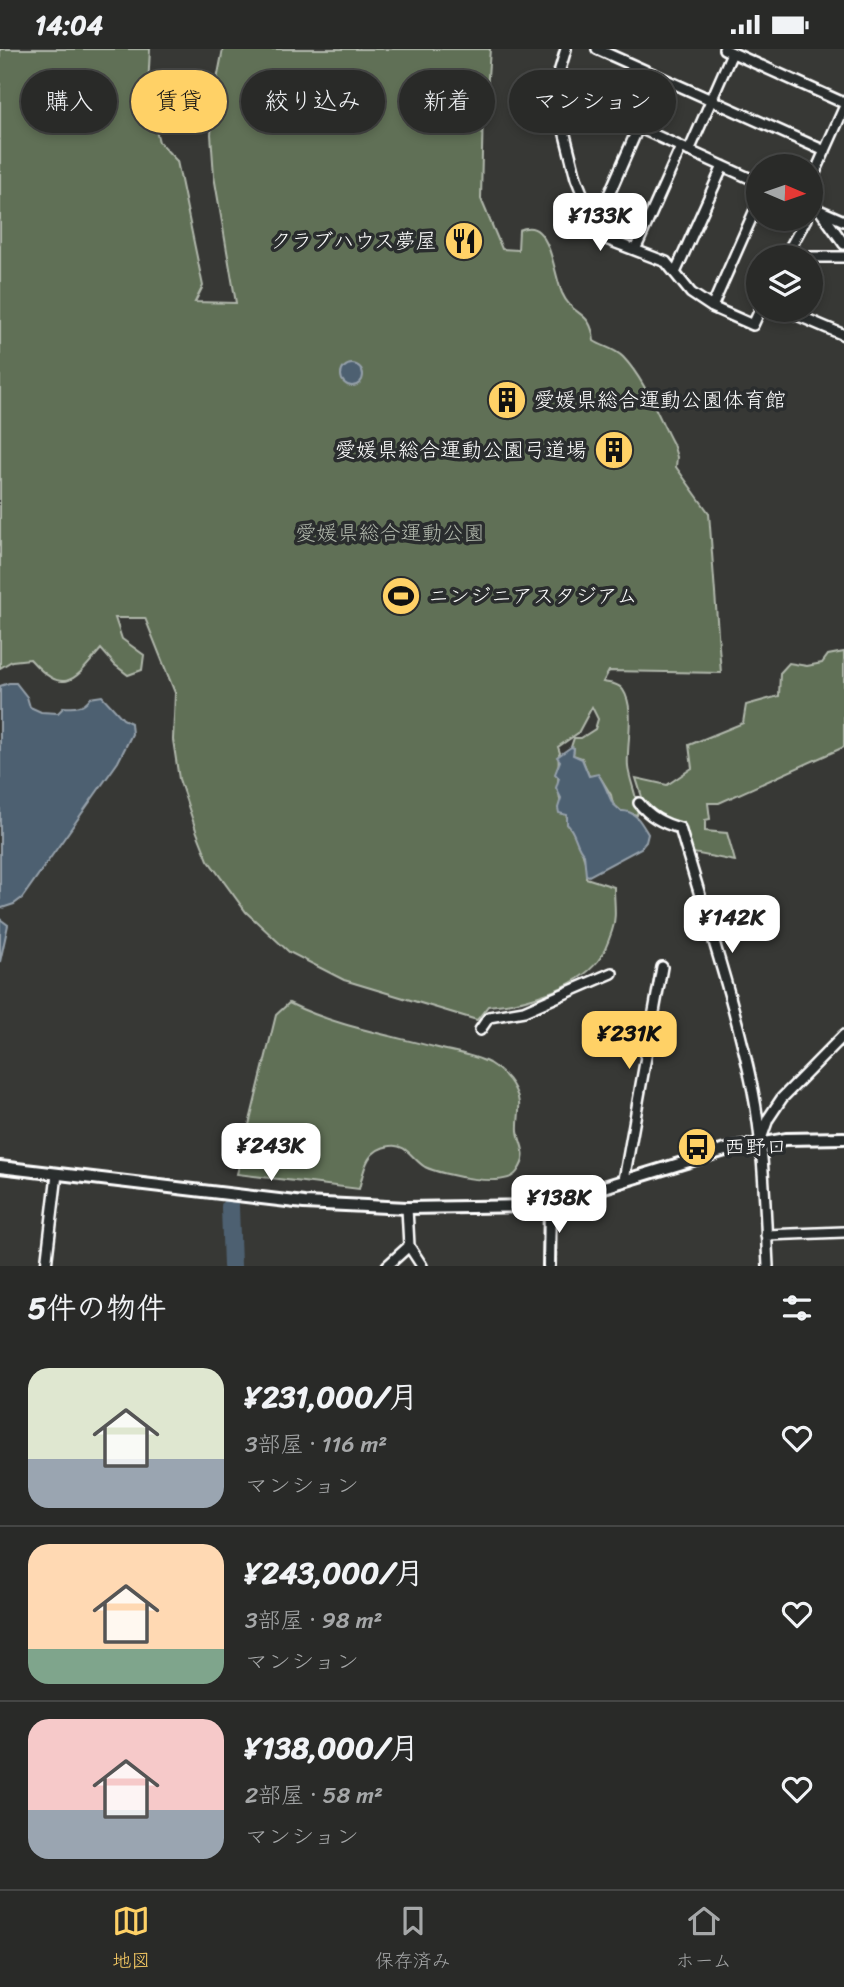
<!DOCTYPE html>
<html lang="ja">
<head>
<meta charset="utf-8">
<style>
  :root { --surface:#292a28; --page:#353634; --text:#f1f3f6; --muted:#a5a7a8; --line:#454645; --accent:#ffd166 }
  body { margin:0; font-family:Sriracha,"Klee One",sans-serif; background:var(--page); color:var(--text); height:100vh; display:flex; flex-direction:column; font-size:26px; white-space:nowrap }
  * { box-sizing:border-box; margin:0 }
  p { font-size:23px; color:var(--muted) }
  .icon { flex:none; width:38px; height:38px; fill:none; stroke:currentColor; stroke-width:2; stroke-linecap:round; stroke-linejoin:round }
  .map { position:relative; height:1217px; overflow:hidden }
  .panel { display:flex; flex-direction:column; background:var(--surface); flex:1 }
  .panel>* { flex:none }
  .banner { position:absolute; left:21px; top:21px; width:803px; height:63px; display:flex; gap:14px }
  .needle { width:46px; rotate:92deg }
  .tools { position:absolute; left:746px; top:105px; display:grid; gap:14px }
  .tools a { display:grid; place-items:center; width:77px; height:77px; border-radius:50%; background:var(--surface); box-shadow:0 4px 10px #0003,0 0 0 2px var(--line); font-size:35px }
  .price { position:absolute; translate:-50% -60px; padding:0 16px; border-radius:14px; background:#fff; color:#222; font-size:23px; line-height:46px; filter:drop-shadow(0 2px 4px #0008) }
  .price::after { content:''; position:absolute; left:50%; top:42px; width:21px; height:16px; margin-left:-10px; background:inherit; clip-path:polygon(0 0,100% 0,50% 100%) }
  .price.on { background:var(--accent); color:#111 }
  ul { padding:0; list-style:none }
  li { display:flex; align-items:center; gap:21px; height:175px; padding:0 28px }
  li+li { border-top:2px solid var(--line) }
  li span { display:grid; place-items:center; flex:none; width:196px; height:140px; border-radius:21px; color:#555 }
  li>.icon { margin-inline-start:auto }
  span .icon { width:84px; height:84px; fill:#fffc; stroke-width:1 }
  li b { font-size:30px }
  h2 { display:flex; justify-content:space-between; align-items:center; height:84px; padding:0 28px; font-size:30px }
  .pill { padding:0 24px; border-radius:32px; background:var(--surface); box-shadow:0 4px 10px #0003,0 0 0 2px var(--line); font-size:24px; line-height:63px }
  .pill.on { background:var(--accent); color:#111 }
  .status { display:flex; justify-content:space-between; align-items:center; height:49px; padding:0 35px; background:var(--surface); direction:ltr }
  .status svg { height:19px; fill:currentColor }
  .menu { display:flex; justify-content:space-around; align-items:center; height:98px; border-top:2px solid var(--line); background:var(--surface); font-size:19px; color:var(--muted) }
  .menu a { display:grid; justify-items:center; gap:4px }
  .menu .on { color:var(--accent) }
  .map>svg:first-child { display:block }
  .green { fill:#606f57; stroke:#b0b7ab; stroke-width:2 }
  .water { fill:#4e6171; stroke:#95a0aa; stroke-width:2 }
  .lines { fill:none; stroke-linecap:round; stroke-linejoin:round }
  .river { stroke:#4e6171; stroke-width:18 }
  .minor-casing { stroke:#fff; stroke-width:14 }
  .tertiary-casing { stroke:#fff; stroke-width:16 }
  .minor { stroke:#2a2d2e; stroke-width:9 }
  .tertiary { stroke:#2a2d2e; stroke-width:10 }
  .labels { text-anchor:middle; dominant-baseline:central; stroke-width:7; stroke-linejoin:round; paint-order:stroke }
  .poi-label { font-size:21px; fill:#fff; stroke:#2a2d2e; text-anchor:start }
  .park-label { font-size:21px; fill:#b0b7ab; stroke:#2a2d2e }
</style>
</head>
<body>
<div class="status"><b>14:04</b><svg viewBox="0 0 49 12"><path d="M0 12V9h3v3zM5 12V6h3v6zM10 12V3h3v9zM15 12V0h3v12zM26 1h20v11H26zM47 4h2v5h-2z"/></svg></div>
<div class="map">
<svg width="844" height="1217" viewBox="0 0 844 1217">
  <rect width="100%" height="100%" fill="#373835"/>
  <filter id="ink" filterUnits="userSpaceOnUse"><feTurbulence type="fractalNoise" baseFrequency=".0143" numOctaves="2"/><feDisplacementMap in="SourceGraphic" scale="14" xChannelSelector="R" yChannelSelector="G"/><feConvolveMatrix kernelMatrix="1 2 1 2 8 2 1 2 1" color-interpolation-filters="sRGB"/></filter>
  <g filter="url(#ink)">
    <path class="green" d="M 0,0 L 150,0 L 148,38 L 152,66 L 159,93 L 177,112 L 203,237 L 195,253 L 236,254 L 214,127 L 211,85 L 216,36 L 223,0 L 490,0 L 486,56 L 483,58 L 481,150 L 502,200 L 518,201 L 519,181 C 526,178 533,177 539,183 C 552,195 555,227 562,244 C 573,269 591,260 594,292 C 603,298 614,299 623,308 C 645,331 658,367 673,395 L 677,408 L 676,418 L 709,464 L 721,624 L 609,622 L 603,633 C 610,634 619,635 623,641 C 636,660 626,697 628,718 C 629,731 641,756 637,766 L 621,762 L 613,755 L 611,746 L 600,728 L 589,727 L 582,709 L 573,706 L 574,699 L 571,698 L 574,689 L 581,689 L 595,680 L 598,670 L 592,658 L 578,684 L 558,698 L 560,704 L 558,708 C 560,714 557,718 558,725 C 559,740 558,757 568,769 L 567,775 C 578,786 588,813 586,829 L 614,838 C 614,853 617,869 612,882 C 609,891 604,905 598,912 C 576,940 521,955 488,957 L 477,971 L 344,931 L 289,903 L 246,863 L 208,811 L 196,781 L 179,730 L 173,691 L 175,644 L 145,569 L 115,569 L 122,590 L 144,606 L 142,621 L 128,626 L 115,616 L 101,600 C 74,632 64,648 30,610 L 12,612 L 0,619 Z
      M 844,603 L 844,698 L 719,754 L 708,754 L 710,770 L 705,771 L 705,782 L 727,784 L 735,812 L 693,804 L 684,778 L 662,770 L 642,755 L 643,751 L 636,729 L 667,736 L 692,719 L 689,696 L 743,674 L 746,656 L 779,647 L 780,624 L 789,614 L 807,617 L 822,614 L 828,606 Z
      M 289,954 C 335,977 389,986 438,999 C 454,1003 474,1006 489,1014 C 499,1020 510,1030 515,1041 C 523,1055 517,1068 518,1082 C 520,1098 530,1105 517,1123 C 506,1140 442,1126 425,1118 C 413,1111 406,1094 390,1097 C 366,1100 364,1121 359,1140 L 237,1125 L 276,966 Z"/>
    <path class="water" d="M341 326a11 11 0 1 1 22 0a11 11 0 1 1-22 0Z
      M 9,634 L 16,634 L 27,648 L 30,658 L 41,663 L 58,664 L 64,658 C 76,659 83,658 90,649 L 102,647 L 123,670 L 131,674 L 132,685 L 118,713 L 22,849 L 14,855 L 2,859 L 0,859 L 0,637 Z
      M 571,698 L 574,699 L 573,706 L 582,710 L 589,727 L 598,725 C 605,735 608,745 613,755 L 621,762 C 635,761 641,773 648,785 L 646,793 L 641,799 L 589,827 L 586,826 L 584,805 C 575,797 577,785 567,775 L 567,766 L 559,764 L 558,759 L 561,749 L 556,739 L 559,729 L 555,725 L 560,712 L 557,708 Z
      M 0,870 L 8,876 L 0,913 Z"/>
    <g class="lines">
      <path class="river" d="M 230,1158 L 232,1217"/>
      <g class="minor-casing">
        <path id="minor" d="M 566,0 L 558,27 L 558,58 L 576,129 L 586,154 L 606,190 L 666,213 L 691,244 L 712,258 L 753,276 L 760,261
          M 597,0 L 825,102
          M 724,0 L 844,54
          M 558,42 L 758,133
          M 689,102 L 732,4
          M 810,135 L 844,59
          M 810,157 L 844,172
          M 819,160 L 844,195
          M 597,173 L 638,79
          M 635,201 L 681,98
          M 785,208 L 806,170
          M 810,208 L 844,208
          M 675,224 L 723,117
          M 712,258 L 758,154
          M 785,261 L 844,286
          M 639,754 C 649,767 664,775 680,779 C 705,866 735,953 753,1042 C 764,1099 765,1159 768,1217
          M 480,981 L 489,968 L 524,962 L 612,924
          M 760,1093 L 768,1070 L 782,1049 L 844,986
          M 624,1131 L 662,918
          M 407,1159 L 409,1197 L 422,1217
          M 766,1186 L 844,1183
          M 46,1217 L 57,1125
          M 387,1217 L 409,1197"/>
      </g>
      <g class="tertiary-casing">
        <path id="tertiary" d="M 0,1118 L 304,1154 L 407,1159 L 542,1157 L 725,1101 L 786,1090 L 844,1089
          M 549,1217 L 550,1156"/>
      </g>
      <use href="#minor" class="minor"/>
      <use href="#tertiary" class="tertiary"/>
    </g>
  </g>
  <defs>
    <g id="restaurant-disc" transform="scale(2.0125)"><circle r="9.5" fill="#ffd166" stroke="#2a2d2e"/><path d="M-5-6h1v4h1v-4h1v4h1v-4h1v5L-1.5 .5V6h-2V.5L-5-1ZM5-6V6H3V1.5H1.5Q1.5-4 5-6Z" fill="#111"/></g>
    <g id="building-disc" transform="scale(2.0125)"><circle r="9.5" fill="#ffd166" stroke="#2a2d2e"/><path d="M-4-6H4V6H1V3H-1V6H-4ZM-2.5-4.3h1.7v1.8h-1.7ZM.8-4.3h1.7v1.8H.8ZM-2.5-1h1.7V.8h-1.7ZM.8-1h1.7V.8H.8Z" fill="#111"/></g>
    <g id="stadium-disc" transform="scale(2.0125)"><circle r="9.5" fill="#ffd166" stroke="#2a2d2e"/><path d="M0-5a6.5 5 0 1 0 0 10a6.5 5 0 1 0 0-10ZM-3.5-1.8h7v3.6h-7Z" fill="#111"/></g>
    <g id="bus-disc" transform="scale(2.0125)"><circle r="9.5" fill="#ffd166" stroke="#2a2d2e"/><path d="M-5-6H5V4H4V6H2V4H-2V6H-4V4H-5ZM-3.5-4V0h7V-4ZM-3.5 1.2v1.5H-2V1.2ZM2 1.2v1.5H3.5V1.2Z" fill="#111"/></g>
  </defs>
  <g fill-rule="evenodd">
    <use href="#restaurant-disc" x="464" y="192"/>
    <use href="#building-disc" x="507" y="351"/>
    <use href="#building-disc" x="614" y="401"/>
    <use href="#stadium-disc" x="401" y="547"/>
    <use href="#bus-disc" x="697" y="1098"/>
  </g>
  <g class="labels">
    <g class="poi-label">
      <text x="437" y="192" text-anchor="end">クラブハウス夢屋</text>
      <text x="534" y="351">愛媛県総合運動公園体育館</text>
      <text x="587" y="401" text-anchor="end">愛媛県総合運動公園弓道場</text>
      <text x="428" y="547">ニンジニアスタジアム</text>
      <text x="724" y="1098">西野口</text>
    </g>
    <g class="park-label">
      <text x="390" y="484">愛媛県総合運動公園</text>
    </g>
  </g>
</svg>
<div class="tools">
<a><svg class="needle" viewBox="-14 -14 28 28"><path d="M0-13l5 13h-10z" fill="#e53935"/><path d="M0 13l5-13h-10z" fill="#a5a7a8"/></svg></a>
<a><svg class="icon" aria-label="layers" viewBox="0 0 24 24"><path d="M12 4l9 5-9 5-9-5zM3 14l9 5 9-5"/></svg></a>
</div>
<b class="price" style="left:600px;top:204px">¥133K</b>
<b class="price" style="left:732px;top:906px">¥142K</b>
<b class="price on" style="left:629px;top:1022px">¥231K</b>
<b class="price" style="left:271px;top:1134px">¥243K</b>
<b class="price" style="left:559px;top:1186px">¥138K</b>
<div class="banner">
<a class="pill">購入</a>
<a class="pill on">賃貸</a>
<a class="pill">絞り込み</a>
<a class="pill">新着</a>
<a class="pill">マンション</a>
</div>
</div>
<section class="panel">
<h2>5件の物件<svg class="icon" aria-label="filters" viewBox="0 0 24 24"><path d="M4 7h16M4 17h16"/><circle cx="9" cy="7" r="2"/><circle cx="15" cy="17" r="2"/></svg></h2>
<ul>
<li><span style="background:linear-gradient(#dfe7d0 65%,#9aa5b1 0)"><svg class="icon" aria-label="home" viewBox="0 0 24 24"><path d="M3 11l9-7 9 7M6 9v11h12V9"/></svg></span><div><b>¥231,000/月</b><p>3部屋 · 116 m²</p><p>マンション</p></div><svg class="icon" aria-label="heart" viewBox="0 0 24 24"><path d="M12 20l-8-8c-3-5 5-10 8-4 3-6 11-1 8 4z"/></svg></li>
<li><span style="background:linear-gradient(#ffd9b3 75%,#7fa58c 0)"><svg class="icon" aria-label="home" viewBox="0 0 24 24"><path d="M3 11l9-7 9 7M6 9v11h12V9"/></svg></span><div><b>¥243,000/月</b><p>3部屋 · 98 m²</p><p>マンション</p></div><svg class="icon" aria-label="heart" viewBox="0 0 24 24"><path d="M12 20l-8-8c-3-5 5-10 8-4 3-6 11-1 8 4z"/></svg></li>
<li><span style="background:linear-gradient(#f6c9c9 65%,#9aa5b1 0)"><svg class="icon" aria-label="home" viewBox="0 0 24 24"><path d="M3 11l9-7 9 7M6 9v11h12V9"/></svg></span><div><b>¥138,000/月</b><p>2部屋 · 58 m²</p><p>マンション</p></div><svg class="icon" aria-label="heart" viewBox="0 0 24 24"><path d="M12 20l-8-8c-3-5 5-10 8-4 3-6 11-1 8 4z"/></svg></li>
</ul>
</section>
<nav class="menu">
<a class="on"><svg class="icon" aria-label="map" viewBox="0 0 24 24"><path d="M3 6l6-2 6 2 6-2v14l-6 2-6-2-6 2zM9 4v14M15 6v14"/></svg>地図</a>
<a><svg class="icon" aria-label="saved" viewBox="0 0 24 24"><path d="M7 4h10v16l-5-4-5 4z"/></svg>保存済み</a>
<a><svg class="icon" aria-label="home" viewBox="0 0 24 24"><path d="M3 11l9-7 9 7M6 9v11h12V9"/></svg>ホーム</a>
</nav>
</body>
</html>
